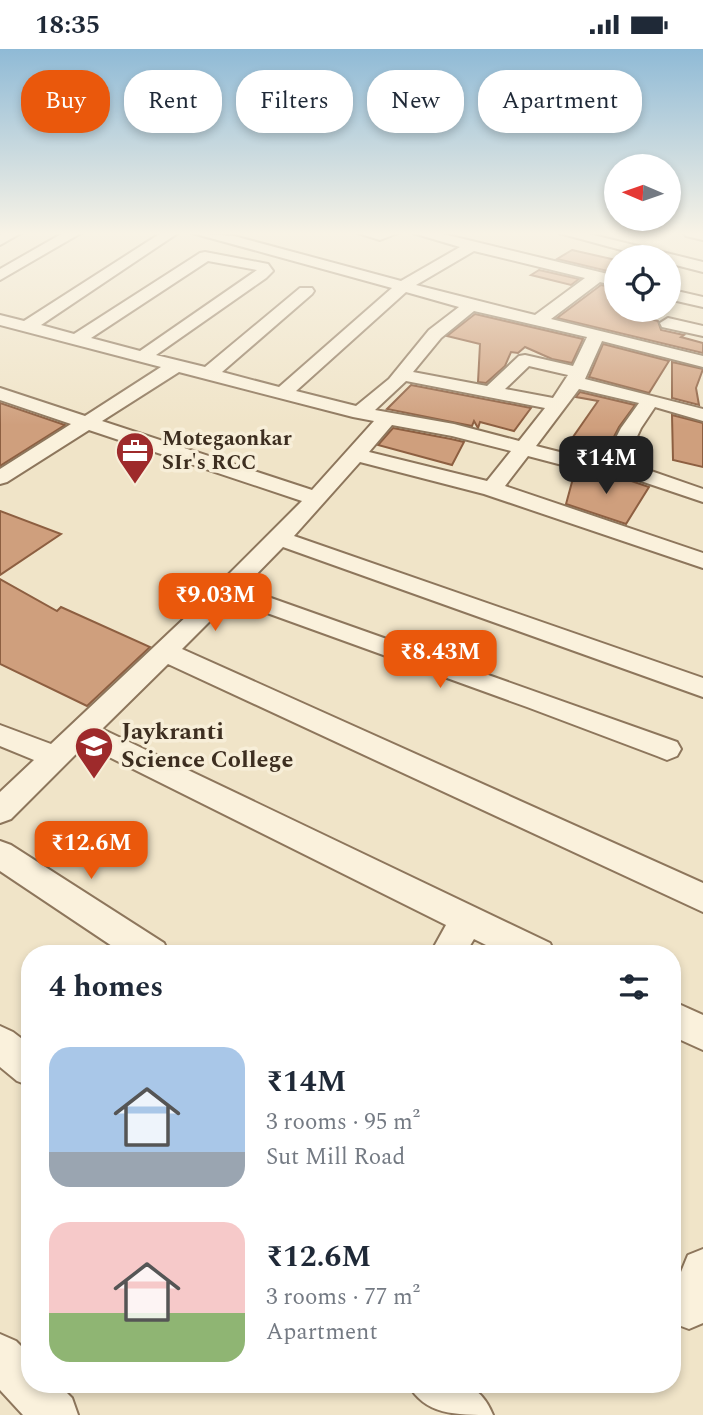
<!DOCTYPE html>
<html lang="en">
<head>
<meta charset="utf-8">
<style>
  :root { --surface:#fff; --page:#f6f6f7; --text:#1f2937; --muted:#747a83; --accent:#ea580c }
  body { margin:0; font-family:Spectral,serif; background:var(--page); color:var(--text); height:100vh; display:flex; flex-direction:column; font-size:26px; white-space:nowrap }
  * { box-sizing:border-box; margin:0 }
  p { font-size:23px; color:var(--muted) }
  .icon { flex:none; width:38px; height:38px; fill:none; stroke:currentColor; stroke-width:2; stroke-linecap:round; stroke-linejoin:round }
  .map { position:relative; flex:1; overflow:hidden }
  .details { position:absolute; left:21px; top:896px; width:660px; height:448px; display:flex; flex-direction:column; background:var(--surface); border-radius:28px; box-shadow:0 4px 10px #0003 }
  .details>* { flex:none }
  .guide { position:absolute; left:21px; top:21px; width:662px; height:63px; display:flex; gap:14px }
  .needle { width:46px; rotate:272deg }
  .fabs { position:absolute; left:604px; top:105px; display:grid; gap:14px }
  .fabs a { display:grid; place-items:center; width:77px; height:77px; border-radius:50%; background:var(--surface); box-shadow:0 4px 10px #0003; font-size:35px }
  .price { position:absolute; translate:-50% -60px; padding:0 16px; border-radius:14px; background:var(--accent); color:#fff; font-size:23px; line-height:46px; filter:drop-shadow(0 2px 4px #0008) }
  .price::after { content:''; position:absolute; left:50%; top:42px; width:21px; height:16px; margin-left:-10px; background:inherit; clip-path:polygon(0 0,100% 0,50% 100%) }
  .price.selected { background:#222; color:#fff }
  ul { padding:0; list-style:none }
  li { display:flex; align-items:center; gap:21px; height:175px; padding:0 28px }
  li span { display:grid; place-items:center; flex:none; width:196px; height:140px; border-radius:21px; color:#555 }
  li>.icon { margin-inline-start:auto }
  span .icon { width:84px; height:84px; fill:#fffc; stroke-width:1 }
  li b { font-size:30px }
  h2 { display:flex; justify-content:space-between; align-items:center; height:84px; padding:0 28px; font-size:30px }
  .tag { padding:0 24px; border-radius:28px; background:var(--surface); box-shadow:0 4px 10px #0003; font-size:24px; line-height:63px }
  .tag.selected { background:var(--accent); color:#fff }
  .status { display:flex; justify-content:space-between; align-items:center; height:49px; padding:0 35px; background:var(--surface); direction:ltr }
  .status svg { height:19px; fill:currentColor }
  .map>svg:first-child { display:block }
  .building { fill:#cf9f7d; stroke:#8d5f41; stroke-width:2 }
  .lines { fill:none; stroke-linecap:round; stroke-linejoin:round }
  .street-casing { stroke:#8d765c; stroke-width:4 }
  .street { fill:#faf1dc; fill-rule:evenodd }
  .labels { text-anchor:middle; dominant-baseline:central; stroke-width:7; stroke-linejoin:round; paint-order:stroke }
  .far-poi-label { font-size:21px; font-weight:bold; fill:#3d2e20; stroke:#f7eed8; text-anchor:start }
  .poi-label { font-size:24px; font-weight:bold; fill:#3d2e20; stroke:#f7eed8; text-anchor:start }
</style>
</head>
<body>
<div class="status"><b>18:35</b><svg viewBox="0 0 49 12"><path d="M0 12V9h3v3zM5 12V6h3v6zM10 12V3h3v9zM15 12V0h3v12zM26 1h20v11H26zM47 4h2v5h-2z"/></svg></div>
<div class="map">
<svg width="703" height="1366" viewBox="0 0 703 1366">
  <rect width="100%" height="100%" fill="#f0e4c8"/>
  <path class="building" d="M 572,201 L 616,211 L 616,224 L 557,210 Z
    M 539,221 L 579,230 L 571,236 L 531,226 Z
    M 601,236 L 616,239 L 616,261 L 658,272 L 661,281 L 684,286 L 681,288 L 703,294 L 703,304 L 557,269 Z
    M 475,265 L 583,290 L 572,314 L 552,310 L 525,298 L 518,304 L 511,303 L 505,317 L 486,334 L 478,333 L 480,295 L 447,287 Z
    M 603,295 L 669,312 L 649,344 L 589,328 Z
    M 672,313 L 703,320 L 696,339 L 699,356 L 672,349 Z
    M 411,336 L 531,359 L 514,382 L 480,373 L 478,379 L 474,372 L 472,377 L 387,360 Z
    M 580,343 L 635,356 L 619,378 L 602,411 L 564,401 L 598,352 L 576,348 Z
    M 0,354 L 65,376 L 0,417 Z
    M 672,366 L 703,374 L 703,418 L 673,411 Z
    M 393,379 L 451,390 L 464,393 L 452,416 L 378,396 Z
    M 575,422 L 607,431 L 617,427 L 649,438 L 626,475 L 566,455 Z
    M 0,462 L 61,485 L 0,526 Z
    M 0,530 L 57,562 L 61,558 L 150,598 L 87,657 L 0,615 Z"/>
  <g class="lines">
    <g class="street-casing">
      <path id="street" d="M 3,184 L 21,184 L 0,196 L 0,186 Z
        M 63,184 L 81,184 L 0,231 L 0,220 Z
        M 161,184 L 178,184 L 41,276 L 74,285 L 200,204 L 205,203 L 268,215 L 273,222 L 266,229 L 156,306 L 205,318 L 300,239 L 312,239 L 314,242 L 312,245 L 222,323 L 279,338 L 392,239 L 192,184 L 234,187 L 401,232 L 460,198 L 413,184 L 439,184 L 616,227 L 616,237 L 600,233 L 551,270 L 703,307 L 703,318 L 602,292 L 585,330 L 703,360 L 703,372 L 655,358 L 641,379 L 625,413 L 703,440 L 703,453 L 617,424 L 608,428 L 528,407 L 505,437 L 703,504 L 703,519 L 484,445 L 360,413 L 294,487 L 703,629 L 703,648 L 283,498 L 243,539 L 677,693 L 681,700 L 677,707 L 667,711 L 657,707 L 527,658 L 231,551 L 182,600 L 703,834 L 703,863 L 168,615 L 102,680 L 550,894 L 555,905 L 504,905 L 474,890 L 465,905 L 430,905 L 446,876 L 85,696 L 11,770 L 0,774 L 0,743 L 34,711 L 0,697 L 0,676 L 51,695 L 190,564 L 302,452 L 89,381 L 7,433 L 0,435 L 0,420 L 71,375 L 0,351 L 0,339 L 85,367 L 161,318 L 0,276 L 0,266 L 24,272 ZM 474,202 L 585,229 L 535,266 L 416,236 ZM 208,212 L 257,221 L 140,302 L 91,289 ZM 406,243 L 459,258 L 429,281 L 389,330 L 356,357 L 296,342 ZM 474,262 L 587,288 L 573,317 L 525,306 L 519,307 L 487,337 L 413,323 L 441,289 ZM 529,317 L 568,326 L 553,349 L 505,340 ZM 179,323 L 353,368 L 374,372 L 312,441 L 102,372 ZM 406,332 L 545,359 L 519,392 L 454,375 L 375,361 ZM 579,340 L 639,354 L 621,379 L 603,414 L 536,397 ZM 392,376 L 452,387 L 511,402 L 487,432 L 369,403 Z
        M 358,184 L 398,184 L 380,191 Z
        M 559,184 L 585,184 L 703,213 L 703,223 L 668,214 L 668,208 L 647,208 Z
        M 684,184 L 703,184 L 703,191 L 686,187 Z
        M 668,240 L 703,248 L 703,258 L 668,250 Z
        M 668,269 L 703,277 L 703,287 L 662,278 L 660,274 Z
        M 0,792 L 11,796 L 164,894 L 169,905 L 124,905 L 0,822 Z
        M 672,952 L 703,966 L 703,1001 L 672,987 Z
        M 0,977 L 13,983 L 30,996 L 30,1037 L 17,1032 L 0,1018 Z
        M 703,1200 L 703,1274 L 689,1280 L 673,1274 L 672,1245 L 688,1206 Z
        M 0,1285 L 16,1292 L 30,1306 L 30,1335 L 58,1335 L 72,1349 L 78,1366 L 23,1366 L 0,1341 Z
        M 408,1335 C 447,1335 476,1324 493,1366 C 455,1366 425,1366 408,1335 Z"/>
    </g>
    <use href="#street" class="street"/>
  </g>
  <linearGradient id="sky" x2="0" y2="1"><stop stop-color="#8fbad6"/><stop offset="0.49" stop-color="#f8f3e6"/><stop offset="1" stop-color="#f8f3e6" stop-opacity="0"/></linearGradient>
  <rect width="703" height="376" fill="url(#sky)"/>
  <defs>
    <g id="office-pin" transform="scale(2.0125)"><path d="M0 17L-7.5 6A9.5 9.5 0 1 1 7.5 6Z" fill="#9e2a2b" stroke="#f7eed8"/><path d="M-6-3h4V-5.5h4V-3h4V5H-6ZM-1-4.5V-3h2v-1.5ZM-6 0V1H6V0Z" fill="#fff"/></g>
    <g id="university-pin" transform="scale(2.0125)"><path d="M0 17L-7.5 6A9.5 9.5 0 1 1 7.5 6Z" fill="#9e2a2b" stroke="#f7eed8"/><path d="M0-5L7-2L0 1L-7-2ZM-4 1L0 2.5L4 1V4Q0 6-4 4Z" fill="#fff"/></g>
  </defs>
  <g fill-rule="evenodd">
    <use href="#office-pin" x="135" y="402"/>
    <use href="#university-pin" x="94" y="697"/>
  </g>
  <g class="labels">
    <g class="far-poi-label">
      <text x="162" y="390">Motegaonkar<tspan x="162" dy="24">SIr's RCC</tspan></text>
    </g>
    <g class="poi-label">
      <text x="121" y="683">Jaykranti<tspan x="121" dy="28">Science College</tspan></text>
    </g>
  </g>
</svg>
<div class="fabs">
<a><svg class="needle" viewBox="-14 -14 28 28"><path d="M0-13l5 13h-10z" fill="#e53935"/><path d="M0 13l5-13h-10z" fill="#747a83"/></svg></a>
<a><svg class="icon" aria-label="locate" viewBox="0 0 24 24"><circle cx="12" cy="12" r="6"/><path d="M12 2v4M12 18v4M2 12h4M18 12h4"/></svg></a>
</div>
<b class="price selected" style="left:606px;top:447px">₹14M</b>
<b class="price" style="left:215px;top:584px">₹9.03M</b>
<b class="price" style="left:440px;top:641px">₹8.43M</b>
<b class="price" style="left:91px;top:832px">₹12.6M</b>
<div class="guide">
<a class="tag selected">Buy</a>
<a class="tag">Rent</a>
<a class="tag">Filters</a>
<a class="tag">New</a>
<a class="tag">Apartment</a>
</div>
<section class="details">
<h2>4 homes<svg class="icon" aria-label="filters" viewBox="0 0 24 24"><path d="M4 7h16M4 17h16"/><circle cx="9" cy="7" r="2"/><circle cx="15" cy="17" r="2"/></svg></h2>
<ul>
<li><span style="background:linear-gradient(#a9c7e8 75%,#9aa5b1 0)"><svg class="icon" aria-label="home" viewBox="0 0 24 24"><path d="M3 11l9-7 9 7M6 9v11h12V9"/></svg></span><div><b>₹14M</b><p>3 rooms · 95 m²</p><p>Sut Mill Road</p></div></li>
<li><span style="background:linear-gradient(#f6c9c9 65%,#8fb573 0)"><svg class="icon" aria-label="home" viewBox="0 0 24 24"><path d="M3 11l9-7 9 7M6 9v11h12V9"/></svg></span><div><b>₹12.6M</b><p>3 rooms · 77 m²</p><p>Apartment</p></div></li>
</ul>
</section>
</div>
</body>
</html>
